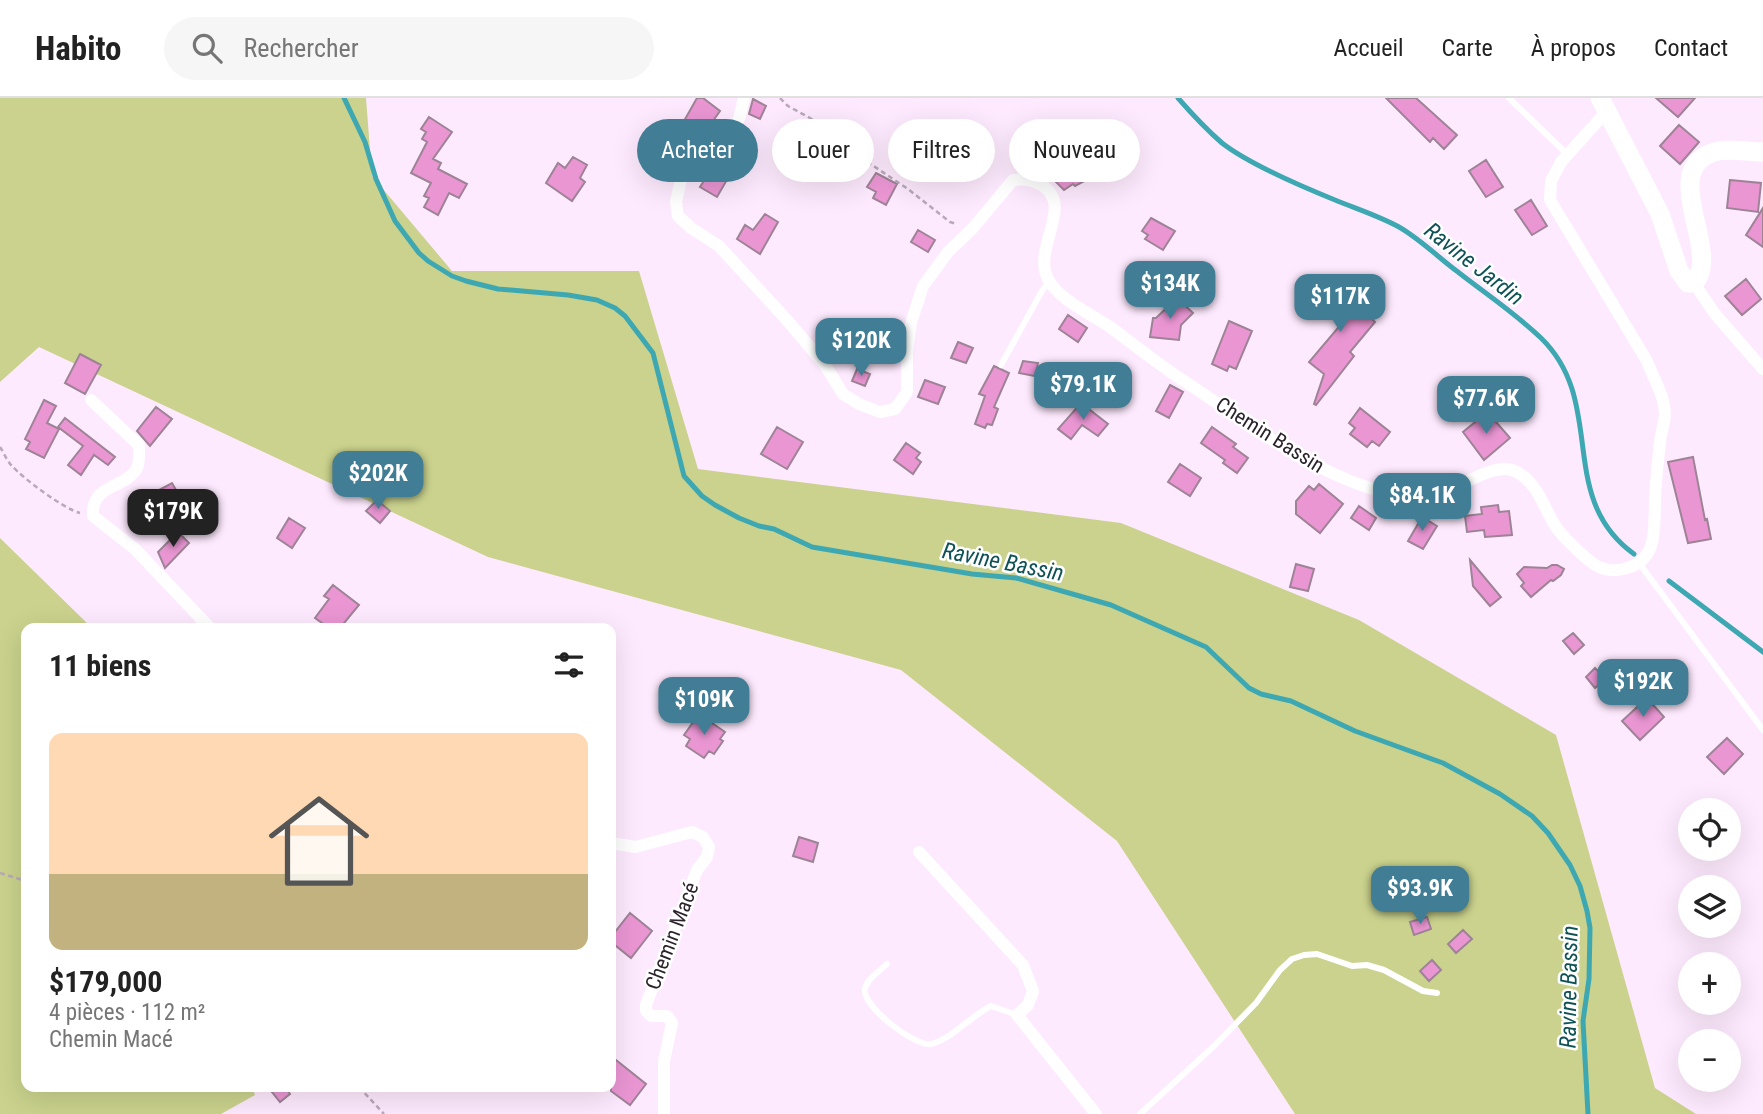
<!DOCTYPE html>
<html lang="fr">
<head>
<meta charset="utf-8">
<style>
  :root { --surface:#fff; --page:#f6f6f6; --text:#222; --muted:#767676; --line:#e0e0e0; --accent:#417e95 }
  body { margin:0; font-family:"Roboto Condensed",sans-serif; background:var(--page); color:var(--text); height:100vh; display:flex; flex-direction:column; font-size:26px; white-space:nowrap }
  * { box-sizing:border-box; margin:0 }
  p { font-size:23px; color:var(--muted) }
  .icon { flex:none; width:38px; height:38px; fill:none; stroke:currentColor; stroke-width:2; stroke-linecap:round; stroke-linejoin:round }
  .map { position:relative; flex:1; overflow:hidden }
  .side { position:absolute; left:21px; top:525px; width:595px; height:469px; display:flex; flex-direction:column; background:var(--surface); border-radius:14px; box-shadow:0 7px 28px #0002 }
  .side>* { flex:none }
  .guide { position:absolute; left:637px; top:21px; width:665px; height:63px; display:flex; gap:14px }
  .buttons { position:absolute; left:1678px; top:700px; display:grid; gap:14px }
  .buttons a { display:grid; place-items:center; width:63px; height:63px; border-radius:50%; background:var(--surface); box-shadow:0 7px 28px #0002; font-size:35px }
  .price { position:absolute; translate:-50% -60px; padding:0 16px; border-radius:14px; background:var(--accent); color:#fff; font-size:23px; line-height:46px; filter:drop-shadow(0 2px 4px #0008) }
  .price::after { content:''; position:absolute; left:50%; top:42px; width:21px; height:16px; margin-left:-10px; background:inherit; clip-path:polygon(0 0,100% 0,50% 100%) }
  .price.on { background:#222; color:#fff }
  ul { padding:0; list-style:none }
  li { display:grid; align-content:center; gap:14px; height:371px; padding:0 28px }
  li span { display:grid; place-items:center; height:217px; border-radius:14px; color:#555 }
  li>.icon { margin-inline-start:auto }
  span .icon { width:126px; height:126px; fill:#fffc; stroke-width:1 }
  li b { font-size:30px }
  h2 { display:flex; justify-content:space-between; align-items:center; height:84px; padding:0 28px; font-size:30px }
  .pill { padding:0 24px; border-radius:32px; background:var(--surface); box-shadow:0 7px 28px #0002; font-size:24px; line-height:63px }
  .pill.on { background:var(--accent); color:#fff }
  header { display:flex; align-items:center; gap:42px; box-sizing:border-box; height:98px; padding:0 35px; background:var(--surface); border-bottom:2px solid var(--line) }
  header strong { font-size:33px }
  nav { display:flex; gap:38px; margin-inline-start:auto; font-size:24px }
  .search { width:490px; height:63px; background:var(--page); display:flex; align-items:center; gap:18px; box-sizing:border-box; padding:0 24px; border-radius:38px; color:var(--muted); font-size:26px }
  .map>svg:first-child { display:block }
  .green { fill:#cad28d }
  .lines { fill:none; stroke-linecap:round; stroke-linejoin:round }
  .stream { stroke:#3ea8b2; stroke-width:5 }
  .building { fill:#ea96d3; stroke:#9e8396; stroke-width:2 }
  .path { stroke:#b9a9ba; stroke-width:2.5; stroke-dasharray:5 3.5; stroke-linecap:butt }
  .lane { stroke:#fff; stroke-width:6 }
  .street { stroke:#fff; stroke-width:12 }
  .secondary { stroke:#fff; stroke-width:19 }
  .labels { text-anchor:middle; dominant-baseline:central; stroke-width:5; stroke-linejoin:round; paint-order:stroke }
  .street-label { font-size:21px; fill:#2b222c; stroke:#fff }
  .water-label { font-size:23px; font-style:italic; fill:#0f5256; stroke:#fff }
</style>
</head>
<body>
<header>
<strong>Habito</strong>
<div class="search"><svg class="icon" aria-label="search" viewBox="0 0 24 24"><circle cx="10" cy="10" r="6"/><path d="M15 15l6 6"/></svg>Rechercher</div>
<nav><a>Accueil</a><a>Carte</a><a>À propos</a><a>Contact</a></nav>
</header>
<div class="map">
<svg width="1763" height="1016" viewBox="0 0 1763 1016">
  <rect width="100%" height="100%" fill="#feeafe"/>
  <path class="green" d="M 0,0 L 366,0 L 372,78 L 452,173 L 639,173 L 698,371 L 1121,425 L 1359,522 L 1556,637 L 1655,990 L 1696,1016 L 1295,1016 L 1117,743 L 901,572 L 488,459 L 39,249 L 0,284 Z
    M 0,440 L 92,530 L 26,530 L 26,989 L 252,989 L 255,997 L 221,1016 L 0,1016 Z"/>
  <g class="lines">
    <path class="stream" d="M 344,0 L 365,44 L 376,81 L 395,123 L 419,155 L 428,163 L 452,178 L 466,183 L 498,191 L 568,197 L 597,202 L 615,210 L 625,218 L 653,255 L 684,378 L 702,398 L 715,407 L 739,420 L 759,428 L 774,431 L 812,449 L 972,476 L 1016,480 L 1111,507 L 1206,549 L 1249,590 L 1261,596 L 1291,603 L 1355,633 L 1443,665 L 1500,696 L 1532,718 L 1548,735 L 1570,767 L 1580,788 L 1587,813 L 1590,830 L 1589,881 L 1583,923 L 1588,1016
      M 1178,0 C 1192,16 1206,31 1222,45 C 1249,66 1303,89 1335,102 C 1357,111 1379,118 1399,129 C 1420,141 1439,160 1458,174 C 1486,196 1515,215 1541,240 C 1608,305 1555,399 1634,456
      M 1669,483 L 1763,554"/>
  </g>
  <path class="building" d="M 697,0 L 703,0 L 720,13 L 708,30 L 701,24 L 695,38 L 680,30 Z
    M 1386,0 L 1416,0 L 1457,37 L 1444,51 L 1433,40 L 1430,44 Z
    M 1656,0 L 1695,0 L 1678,19 Z
    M 753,1 L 766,8 L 760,21 L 749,16 Z
    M 429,19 L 452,34 L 433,61 L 441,65 L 438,71 L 467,86 L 459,100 L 449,95 L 438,117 L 424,109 L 429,100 L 424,98 L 431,85 L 411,75 L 427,44 L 422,41 L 426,34 L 421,31 Z
    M 1679,27 L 1699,44 L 1680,66 L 1660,48 Z
    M 573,59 L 587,67 L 580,80 L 585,84 L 572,103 L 546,85 L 558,65 L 565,70 Z
    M 1486,62 L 1503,89 L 1486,99 L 1469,73 Z
    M 1054,63 L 1068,73 L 1080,66 L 1088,81 L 1075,88 L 1073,86 L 1064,92 L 1046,74 Z
    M 711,72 L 728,80 L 717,99 L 700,89 Z
    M 876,75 L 897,86 L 886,107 L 873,100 L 876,94 L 867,89 Z
    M 1730,82 L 1761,85 L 1758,114 L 1727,110 Z
    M 1531,102 L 1547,128 L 1532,137 L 1515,112 Z
    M 1763,110 L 1763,149 L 1746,137 Z
    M 765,116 L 778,124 L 760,156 L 737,141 L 745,127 L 753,132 Z
    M 1151,120 L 1175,133 L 1163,152 L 1145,141 L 1148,137 L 1142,133 Z
    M 918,132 L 935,142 L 928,154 L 911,144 Z
    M 1746,181 L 1761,201 L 1742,217 L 1725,198 Z
    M 1332,182 L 1355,202 L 1358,198 L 1370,207 L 1365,214 L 1375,224 L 1350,254 L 1354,258 L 1316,307 L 1314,306 L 1324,276 L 1309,264 L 1343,224 L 1316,200 Z
    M 1177,200 L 1193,215 L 1181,227 L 1179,242 L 1150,239 L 1153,220 L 1156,220 Z
    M 1068,217 L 1087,230 L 1078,244 L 1059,231 Z
    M 1229,223 L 1252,233 L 1236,271 L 1229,268 L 1227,273 L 1212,266 Z
    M 958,244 L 973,250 L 966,265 L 951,260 Z
    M 80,256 L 101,267 L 85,296 L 65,285 Z
    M 1023,263 L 1038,265 L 1035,278 L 1019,275 Z
    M 994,268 L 1009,275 L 994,309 L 998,311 L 992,327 L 987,326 L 985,330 L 975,326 L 985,298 L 979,296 Z
    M 857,271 L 870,276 L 865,288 L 852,283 Z
    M 925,282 L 945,289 L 938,306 L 918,299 Z
    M 1170,287 L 1183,294 L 1169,320 L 1156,313 Z
    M 44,302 L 56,308 L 47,325 L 59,331 L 44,360 L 26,351 L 30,344 L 25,341 Z
    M 1081,305 L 1108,326 L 1098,338 L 1082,327 L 1071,341 L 1058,331 Z
    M 156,309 L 172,321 L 150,348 L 137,333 Z
    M 1360,310 L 1390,334 L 1379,348 L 1372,343 L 1367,349 L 1350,336 L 1355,330 L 1349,325 Z
    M 1489,316 L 1510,340 L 1484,362 L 1463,334 L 1480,320 L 1482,322 Z
    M 65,320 L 115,359 L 108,367 L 94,357 L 81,377 L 68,367 L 83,348 L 58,329 Z
    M 777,329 L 803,344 L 787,371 L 761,356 Z
    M 1212,329 L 1236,346 L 1233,349 L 1248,360 L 1237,375 L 1223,365 L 1225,362 L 1201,345 Z
    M 906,345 L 920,355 L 916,360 L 921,364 L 913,376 L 894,362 Z
    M 1693,359 L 1705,422 L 1707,421 L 1711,441 L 1688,445 L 1668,364 Z
    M 1180,366 L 1201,380 L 1190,398 L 1168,384 Z
    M 172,385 L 185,408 L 159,423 L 146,399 Z
    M 1319,386 L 1343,406 L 1320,435 L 1296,416 L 1296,403 L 1309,388 L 1314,392 Z
    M 377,402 L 390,413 L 380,425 L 366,413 Z
    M 1498,407 L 1499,414 L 1509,413 L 1512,437 L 1485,439 L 1484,432 L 1467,434 L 1465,418 L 1482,416 L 1481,409 Z
    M 1359,408 L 1376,420 L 1369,432 L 1351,420 Z
    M 1422,419 L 1437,428 L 1423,451 L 1408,443 Z
    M 289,420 L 305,430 L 292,450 L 277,440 Z
    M 178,434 L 189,445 L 165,470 L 158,454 Z
    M 1470,462 L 1501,499 L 1490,508 L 1473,488 Z
    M 1296,466 L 1314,471 L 1308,493 L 1290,489 Z
    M 1552,467 L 1557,467 L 1564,471 L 1561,477 L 1553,483 L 1551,482 L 1531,499 L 1521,488 L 1524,485 L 1517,476 L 1524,469 L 1547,470 Z
    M 333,487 L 359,507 L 340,530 L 329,530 L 315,520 L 329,501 L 324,498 Z
    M 1573,535 L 1584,547 L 1574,556 L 1563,543 Z
    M 1595,570 L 1606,581 L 1595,590 L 1586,579 Z
    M 1647,600 L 1664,619 L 1640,642 L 1622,623 Z
    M 699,616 L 725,634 L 720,641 L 723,643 L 714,656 L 709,653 L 704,660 L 686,648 L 690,641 L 684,637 Z
    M 1727,640 L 1743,656 L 1724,676 L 1707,659 Z
    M 799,739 L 818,745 L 813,764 L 793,758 Z
    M 630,815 L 652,833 L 631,860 L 611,844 L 611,839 Z
    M 1427,819 L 1431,831 L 1414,837 L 1410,824 Z
    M 1463,832 L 1472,841 L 1456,855 L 1448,846 Z
    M 1432,862 L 1441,872 L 1429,883 L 1420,873 Z
    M 611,958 L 646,986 L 630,1007 L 611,993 Z
    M 268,989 L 285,989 L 290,996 L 280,1004 Z"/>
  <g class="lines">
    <path class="path" d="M 780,0 L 788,8 L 830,31 L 833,41 L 908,91 L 950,124 L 957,126
      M 0,349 C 4,355 7,363 12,368 C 24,381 64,411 80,415
      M 0,775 L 26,783
      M 359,989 L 384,1016"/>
    <path class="lane" d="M 1509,0 L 1568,57
      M 1001,267 L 1043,191 L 1050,184
      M 1639,465 L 1763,632
      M 887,866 C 881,872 868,880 865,890 C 860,907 915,949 931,946 C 950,942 971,918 991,908 L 1017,917
      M 1140,1016 L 1214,948 L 1256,905 L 1280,872 L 1292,861 L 1304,857 L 1317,856 L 1352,868 L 1367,867 L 1384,872 L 1423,893 L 1437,895"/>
    <path class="street" d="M 744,0 L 739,21 L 719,44 L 682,77 L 676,104 L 678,118 L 691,130 L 719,148 L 786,221 L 825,267 L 843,296 L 859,306 L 880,314 L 895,311 L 907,294 L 907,253 L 911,225 L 923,188 L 948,154 L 973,130 L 1013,82 C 1024,81 1033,81 1043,88 C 1074,109 1032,150 1048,181 C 1060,203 1090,215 1110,229 C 1136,248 1160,268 1187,285 C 1250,326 1355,409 1433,397 C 1454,394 1491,365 1512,372 C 1537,381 1543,409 1556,429 C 1563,439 1588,464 1599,469 C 1608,473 1620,473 1630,469 C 1657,460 1654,431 1655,407 C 1655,386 1658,364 1660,344 C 1661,335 1664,326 1665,317 C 1665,298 1653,280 1647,263 L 1550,102 L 1551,83 L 1561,64 L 1606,14
      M 1694,185 L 1715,216 L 1763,271
      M 91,302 L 139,347 C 139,354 140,363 137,370 C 126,391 91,385 93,418 L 135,451 L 210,530
      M 611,745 L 635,749 L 692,734 L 703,739 L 709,749 L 707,759 L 697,772 L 646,907 L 646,913 L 651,918 L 667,918 L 672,925 L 664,963 L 664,1016
      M 919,754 L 1023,867 L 1033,893 L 1028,907 L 1017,917 L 1096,1016"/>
    <path class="secondary" d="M 1600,0 L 1660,116 L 1679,173 L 1688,185 L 1694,185 C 1722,156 1661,77 1709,56 C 1724,49 1747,54 1763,54"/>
  </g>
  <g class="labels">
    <g class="street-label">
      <text transform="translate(1270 337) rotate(32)">Chemin Bassin</text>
      <text transform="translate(672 838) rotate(-69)">Chemin Macé</text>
    </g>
    <g class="water-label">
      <text transform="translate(1474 166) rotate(38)">Ravine Jardin</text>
      <text transform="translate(1003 464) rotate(11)">Ravine Bassin</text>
      <text transform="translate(1569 889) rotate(-89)">Ravine Bassin</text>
    </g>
  </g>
</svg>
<div class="buttons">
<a><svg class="icon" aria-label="locate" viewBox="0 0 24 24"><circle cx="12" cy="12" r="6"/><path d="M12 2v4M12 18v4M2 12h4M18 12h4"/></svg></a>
<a><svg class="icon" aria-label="layers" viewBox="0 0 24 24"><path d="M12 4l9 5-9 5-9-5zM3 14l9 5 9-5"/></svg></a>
<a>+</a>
<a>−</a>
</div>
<b class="price" style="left:1170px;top:223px">$134K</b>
<b class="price" style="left:1340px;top:236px">$117K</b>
<b class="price" style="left:861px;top:280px">$120K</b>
<b class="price" style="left:1083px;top:324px">$79.1K</b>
<b class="price" style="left:1486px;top:338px">$77.6K</b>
<b class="price" style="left:378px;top:413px">$202K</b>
<b class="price" style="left:1422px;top:435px">$84.1K</b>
<b class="price on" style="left:173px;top:451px">$179K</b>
<b class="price" style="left:1643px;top:621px">$192K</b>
<b class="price" style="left:704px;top:639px">$109K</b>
<b class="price" style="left:1420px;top:828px">$93.9K</b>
<div class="guide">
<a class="pill on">Acheter</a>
<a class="pill">Louer</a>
<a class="pill">Filtres</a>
<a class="pill">Nouveau</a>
</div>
<section class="side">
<h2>11 biens<svg class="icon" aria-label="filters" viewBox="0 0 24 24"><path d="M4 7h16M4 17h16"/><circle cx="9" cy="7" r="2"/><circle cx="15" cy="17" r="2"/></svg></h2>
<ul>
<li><span style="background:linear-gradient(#ffd9b3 65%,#c2b280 0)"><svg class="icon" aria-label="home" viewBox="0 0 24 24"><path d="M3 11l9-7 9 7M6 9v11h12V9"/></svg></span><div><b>$179,000</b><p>4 pièces · 112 m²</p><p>Chemin Macé</p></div></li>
</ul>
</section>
</div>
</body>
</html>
